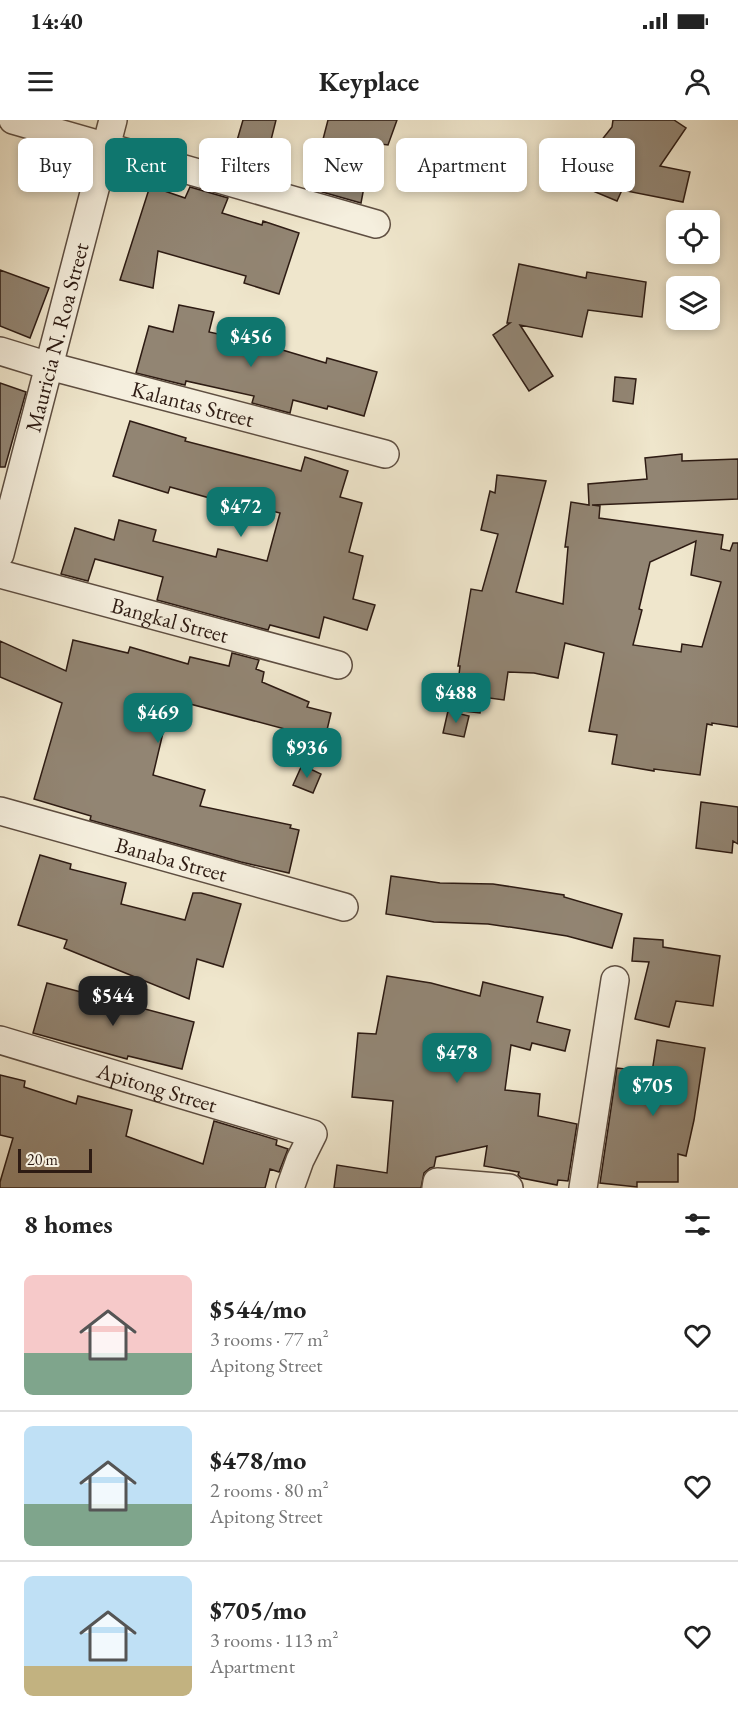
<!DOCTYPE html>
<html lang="en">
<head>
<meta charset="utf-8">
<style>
  :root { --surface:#fff; --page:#f2f2f2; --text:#222; --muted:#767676; --line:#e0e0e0; --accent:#0f766e }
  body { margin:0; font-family:"EB Garamond",serif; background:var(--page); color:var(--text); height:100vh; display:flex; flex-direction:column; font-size:22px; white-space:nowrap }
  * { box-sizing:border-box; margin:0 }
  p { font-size:20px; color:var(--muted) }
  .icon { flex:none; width:33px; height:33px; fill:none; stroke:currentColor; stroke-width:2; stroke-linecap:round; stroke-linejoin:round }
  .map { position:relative; height:1068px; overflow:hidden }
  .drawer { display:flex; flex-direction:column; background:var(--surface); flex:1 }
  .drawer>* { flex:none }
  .hud { position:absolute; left:18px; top:18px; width:702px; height:54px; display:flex; gap:12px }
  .tools { position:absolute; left:666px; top:90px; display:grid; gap:12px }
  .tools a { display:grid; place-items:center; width:54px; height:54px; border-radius:9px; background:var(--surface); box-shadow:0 3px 9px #0003; font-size:30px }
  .scale { position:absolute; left:18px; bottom:15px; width:74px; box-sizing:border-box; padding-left:6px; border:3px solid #2d1b13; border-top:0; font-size:16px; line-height:21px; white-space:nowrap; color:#2d1b13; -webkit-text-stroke:4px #f5efde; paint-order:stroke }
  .price { position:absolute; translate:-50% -51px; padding:0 14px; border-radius:12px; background:var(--accent); color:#fff; font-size:20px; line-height:39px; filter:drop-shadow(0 2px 3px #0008) }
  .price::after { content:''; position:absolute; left:50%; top:36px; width:18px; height:14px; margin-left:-9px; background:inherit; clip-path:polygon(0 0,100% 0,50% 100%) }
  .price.on { background:#222; color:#fff }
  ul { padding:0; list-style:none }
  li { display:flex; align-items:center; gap:18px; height:150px; padding:0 24px }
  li+li { border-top:2px solid var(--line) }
  li span { display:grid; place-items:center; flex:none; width:168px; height:120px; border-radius:9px; color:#555 }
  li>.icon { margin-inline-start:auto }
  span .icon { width:72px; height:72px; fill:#fffc; stroke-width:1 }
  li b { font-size:26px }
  h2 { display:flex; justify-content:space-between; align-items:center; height:72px; padding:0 24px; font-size:26px }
  .tag { padding:0 21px; border-radius:9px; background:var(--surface); box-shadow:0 3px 9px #0003; font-size:21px; line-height:54px }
  .tag.on { background:var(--accent); color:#fff }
  .status { display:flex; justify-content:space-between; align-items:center; height:42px; padding:0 30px; background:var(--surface); direction:ltr }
  .status svg { height:16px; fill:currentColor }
  header { display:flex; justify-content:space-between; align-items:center; height:78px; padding:0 24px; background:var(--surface); font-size:27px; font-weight:700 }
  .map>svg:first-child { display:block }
  .building { fill:#928573; stroke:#2d1b13; stroke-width:1.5; fill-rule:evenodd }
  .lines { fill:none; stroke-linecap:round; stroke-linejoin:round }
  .minor-casing { stroke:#5e4e41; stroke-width:30 }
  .minor { stroke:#f5efde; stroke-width:27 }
  .labels { text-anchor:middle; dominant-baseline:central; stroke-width:5; stroke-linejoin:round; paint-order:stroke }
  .street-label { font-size:22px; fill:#2d1b13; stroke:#f5efde }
</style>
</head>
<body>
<div class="status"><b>14:40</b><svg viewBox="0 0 49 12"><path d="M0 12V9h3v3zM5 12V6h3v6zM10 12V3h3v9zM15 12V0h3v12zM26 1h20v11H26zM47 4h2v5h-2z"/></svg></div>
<header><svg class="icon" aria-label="menu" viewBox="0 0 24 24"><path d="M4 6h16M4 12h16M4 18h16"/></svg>Keyplace<svg class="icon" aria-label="person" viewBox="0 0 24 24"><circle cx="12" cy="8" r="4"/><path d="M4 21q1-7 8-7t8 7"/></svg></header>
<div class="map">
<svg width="738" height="1068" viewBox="0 0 738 1068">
  <rect width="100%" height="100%" fill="#efe6cc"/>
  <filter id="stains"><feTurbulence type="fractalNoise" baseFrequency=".00333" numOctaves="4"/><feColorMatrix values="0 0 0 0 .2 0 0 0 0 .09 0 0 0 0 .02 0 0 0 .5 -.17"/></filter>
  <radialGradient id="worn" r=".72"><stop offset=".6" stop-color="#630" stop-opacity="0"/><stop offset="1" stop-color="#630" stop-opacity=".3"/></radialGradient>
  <path class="building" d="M 243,0 L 276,0 L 268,32 L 236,24 Z
    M 328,0 L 397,0 L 388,25 L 381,24 L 372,68 L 364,67 L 361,83 L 308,68 L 317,26 L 321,27 Z
    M 613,0 L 674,0 L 686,8 L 660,46 L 690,52 L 683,82 L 622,70 L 617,81 L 588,69 L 593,62 L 578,50 L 612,7 Z
    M 206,27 L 242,41 L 239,48 L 201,38 Z
    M 150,66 L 185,78 L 190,67 L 228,78 L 222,93 L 262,105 L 263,101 L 299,113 L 279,174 L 244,163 L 246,156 L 158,131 L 153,168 L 120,160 Z
    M 519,144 L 586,158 L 587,152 L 646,162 L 642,197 L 588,190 L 582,217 L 520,205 L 553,256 L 529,271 L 493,215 L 510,203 L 507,203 Z
    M 0,150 L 49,168 L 30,218 L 0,206 Z
    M 179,185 L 214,192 L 209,212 L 259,223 L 326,243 L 327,238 L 377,252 L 364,296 L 328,286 L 327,289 L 293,280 L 290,293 L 252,283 L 254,276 L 186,261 L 185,265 L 136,253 L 149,206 L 173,212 Z
    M 615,257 L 636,259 L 633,284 L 613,281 Z
    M 0,263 L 26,272 L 5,347 L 0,347 Z
    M 130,301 L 186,318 L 185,321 L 301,351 L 305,337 L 348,351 L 340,377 L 362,383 L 349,432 L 363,436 L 353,479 L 375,485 L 367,510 L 324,497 L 319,518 L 270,505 L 268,510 L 157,480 L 163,457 L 95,439 L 88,461 L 61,454 L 75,408 L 114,420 L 119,400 L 156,410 L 153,421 L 216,437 L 218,429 L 267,441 L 280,393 L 225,379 L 224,382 L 170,367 L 168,373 L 113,356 Z
    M 682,334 L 682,341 L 738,339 L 738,379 L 592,385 L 600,386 L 599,398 L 723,415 L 721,429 L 730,431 L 733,423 L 738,423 L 738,607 L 712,603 L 712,605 L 707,604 L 700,655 L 654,649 L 654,651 L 612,644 L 617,615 L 589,611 L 604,533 L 565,523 L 558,558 L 534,553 L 508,552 L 504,580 L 482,577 L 480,593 L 455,590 L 460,546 L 458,546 L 471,469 L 482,471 L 498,414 L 481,410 L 490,371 L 495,373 L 497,355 L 546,361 L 516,472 L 563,484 L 568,427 L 565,427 L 571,382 L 589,385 L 588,364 L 647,359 L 645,338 ZM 696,421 L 691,455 L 721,462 L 702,527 L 682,524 L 681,532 L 633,525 L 642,490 L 639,489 L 650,442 Z
    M 73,520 L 128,533 L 130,527 L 188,544 L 190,537 L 229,546 L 232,533 L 259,540 L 256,549 L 264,552 L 262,562 L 309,582 L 307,587 L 331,593 L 319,644 L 279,635 L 285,609 L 171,579 L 153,655 L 205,670 L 200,686 L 291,705 L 290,708 L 299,710 L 289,753 L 241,742 L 90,700 L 91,696 L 34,679 L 62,583 L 0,557 L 0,521 L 66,551 Z
    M 448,591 L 469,596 L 464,617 L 443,613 Z
    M 302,645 L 321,654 L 313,673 L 293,665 Z
    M 701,682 L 738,687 L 738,724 L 733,721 L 732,733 L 696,728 Z
    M 40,735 L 71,744 L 70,749 L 126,763 L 121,784 L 185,800 L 193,773 L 201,773 L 241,784 L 223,847 L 197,839 L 189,879 L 64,828 L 67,820 L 18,805 Z
    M 391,756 L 440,763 L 493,764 L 564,775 L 564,777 L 622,794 L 612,828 L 567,816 L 523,809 L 488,804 L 434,802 L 386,794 Z
    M 634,818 L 663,820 L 663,827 L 720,836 L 713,886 L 676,881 L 669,907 L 635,899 L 649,842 L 632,841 Z
    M 387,856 L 431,863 L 480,876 L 483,862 L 543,877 L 537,902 L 570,910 L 565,931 L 532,923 L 530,930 L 511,925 L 505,970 L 540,974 L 538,996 L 577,1004 L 568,1061 L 558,1060 L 557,1065 L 521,1058 L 518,1055 L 519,1052 L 484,1046 L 487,1026 L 436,1037 L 434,1047 L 430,1048 L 424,1053 L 421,1068 L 334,1068 L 337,1045 L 387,1053 L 393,981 L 352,977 L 358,913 L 376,914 Z
    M 47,863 L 194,902 L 182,949 L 128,936 L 127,939 L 33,913 Z
    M 657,920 L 705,928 L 694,1000 L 686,1036 L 678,1034 L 678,1062 L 637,1062 L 637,1067 L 600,1063 L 617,948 L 652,952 Z
    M 0,955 L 25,961 L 24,967 L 76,984 L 78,976 L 132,990 L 126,1016 L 203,1044 L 214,1001 L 277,1020 L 276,1025 L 288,1029 L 279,1052 L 270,1049 L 265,1068 L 0,1068 L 0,1062 L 13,1018 L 0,1015 Z"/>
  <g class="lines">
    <g class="minor-casing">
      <g id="minor">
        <path d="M 13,0 L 376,104"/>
        <path id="s1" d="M 0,231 L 49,246 L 385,334"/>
        <path id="s2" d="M 0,434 L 113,0"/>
        <path id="s3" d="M 0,454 L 338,545"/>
        <path id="s4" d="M 0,691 L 344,787"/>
        <path id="s5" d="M 0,920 L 313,1014 L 300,1040 L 290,1068"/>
        <path d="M 436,1068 L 437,1062 L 509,1068"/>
        <path d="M 583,1068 L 615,860"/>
      </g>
    </g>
    <use href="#minor" class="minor"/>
  </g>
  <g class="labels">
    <g class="street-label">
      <text stroke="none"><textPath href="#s2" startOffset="224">Mauricia N. Roa Street</textPath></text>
      <text stroke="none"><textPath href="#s1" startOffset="200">Kalantas Street</textPath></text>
      <text stroke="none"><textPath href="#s3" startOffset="176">Bangkal Street</textPath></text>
      <text stroke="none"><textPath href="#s4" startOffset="178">Banaba Street</textPath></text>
      <text stroke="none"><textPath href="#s5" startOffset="164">Apitong Street</textPath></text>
    </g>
  </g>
  <rect width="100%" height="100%" filter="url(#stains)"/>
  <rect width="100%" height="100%" fill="url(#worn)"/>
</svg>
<div class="tools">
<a><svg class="icon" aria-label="locate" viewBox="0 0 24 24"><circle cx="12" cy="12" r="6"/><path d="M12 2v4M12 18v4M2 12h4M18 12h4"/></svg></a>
<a><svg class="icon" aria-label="layers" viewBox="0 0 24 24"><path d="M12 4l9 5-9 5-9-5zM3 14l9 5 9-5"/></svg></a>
</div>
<div class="scale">20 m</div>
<b class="price" style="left:251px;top:248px">$456</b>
<b class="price" style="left:241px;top:418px">$472</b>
<b class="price" style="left:456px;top:604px">$488</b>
<b class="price" style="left:158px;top:624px">$469</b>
<b class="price" style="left:307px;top:659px">$936</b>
<b class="price on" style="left:113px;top:907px">$544</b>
<b class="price" style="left:457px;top:964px">$478</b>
<b class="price" style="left:653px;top:997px">$705</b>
<div class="hud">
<a class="tag">Buy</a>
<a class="tag on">Rent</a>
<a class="tag">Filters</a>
<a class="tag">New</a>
<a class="tag">Apartment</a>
<a class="tag">House</a>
</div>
</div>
<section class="drawer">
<h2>8 homes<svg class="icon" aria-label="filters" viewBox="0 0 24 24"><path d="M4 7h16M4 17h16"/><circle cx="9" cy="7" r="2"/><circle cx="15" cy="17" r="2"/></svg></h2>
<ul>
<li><span style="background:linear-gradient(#f6c9c9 65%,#7fa58c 0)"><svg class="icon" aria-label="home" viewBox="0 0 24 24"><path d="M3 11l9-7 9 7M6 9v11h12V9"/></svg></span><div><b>$544/mo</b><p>3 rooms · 77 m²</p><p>Apitong Street</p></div><svg class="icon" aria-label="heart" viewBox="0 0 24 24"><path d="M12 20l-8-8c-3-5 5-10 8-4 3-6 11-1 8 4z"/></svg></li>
<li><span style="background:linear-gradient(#bfe0f5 65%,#7fa58c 0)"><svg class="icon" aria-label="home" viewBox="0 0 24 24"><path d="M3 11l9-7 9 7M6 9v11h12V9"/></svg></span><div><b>$478/mo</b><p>2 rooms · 80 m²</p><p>Apitong Street</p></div><svg class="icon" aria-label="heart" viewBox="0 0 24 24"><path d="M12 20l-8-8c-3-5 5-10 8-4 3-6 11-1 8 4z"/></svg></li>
<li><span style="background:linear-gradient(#bfe0f5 75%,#c2b280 0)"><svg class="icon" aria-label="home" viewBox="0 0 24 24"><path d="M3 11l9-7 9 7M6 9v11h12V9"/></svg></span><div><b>$705/mo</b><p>3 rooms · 113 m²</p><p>Apartment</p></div><svg class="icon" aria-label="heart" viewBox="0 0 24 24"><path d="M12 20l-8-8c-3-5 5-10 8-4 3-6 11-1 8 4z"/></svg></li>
</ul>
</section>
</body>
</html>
